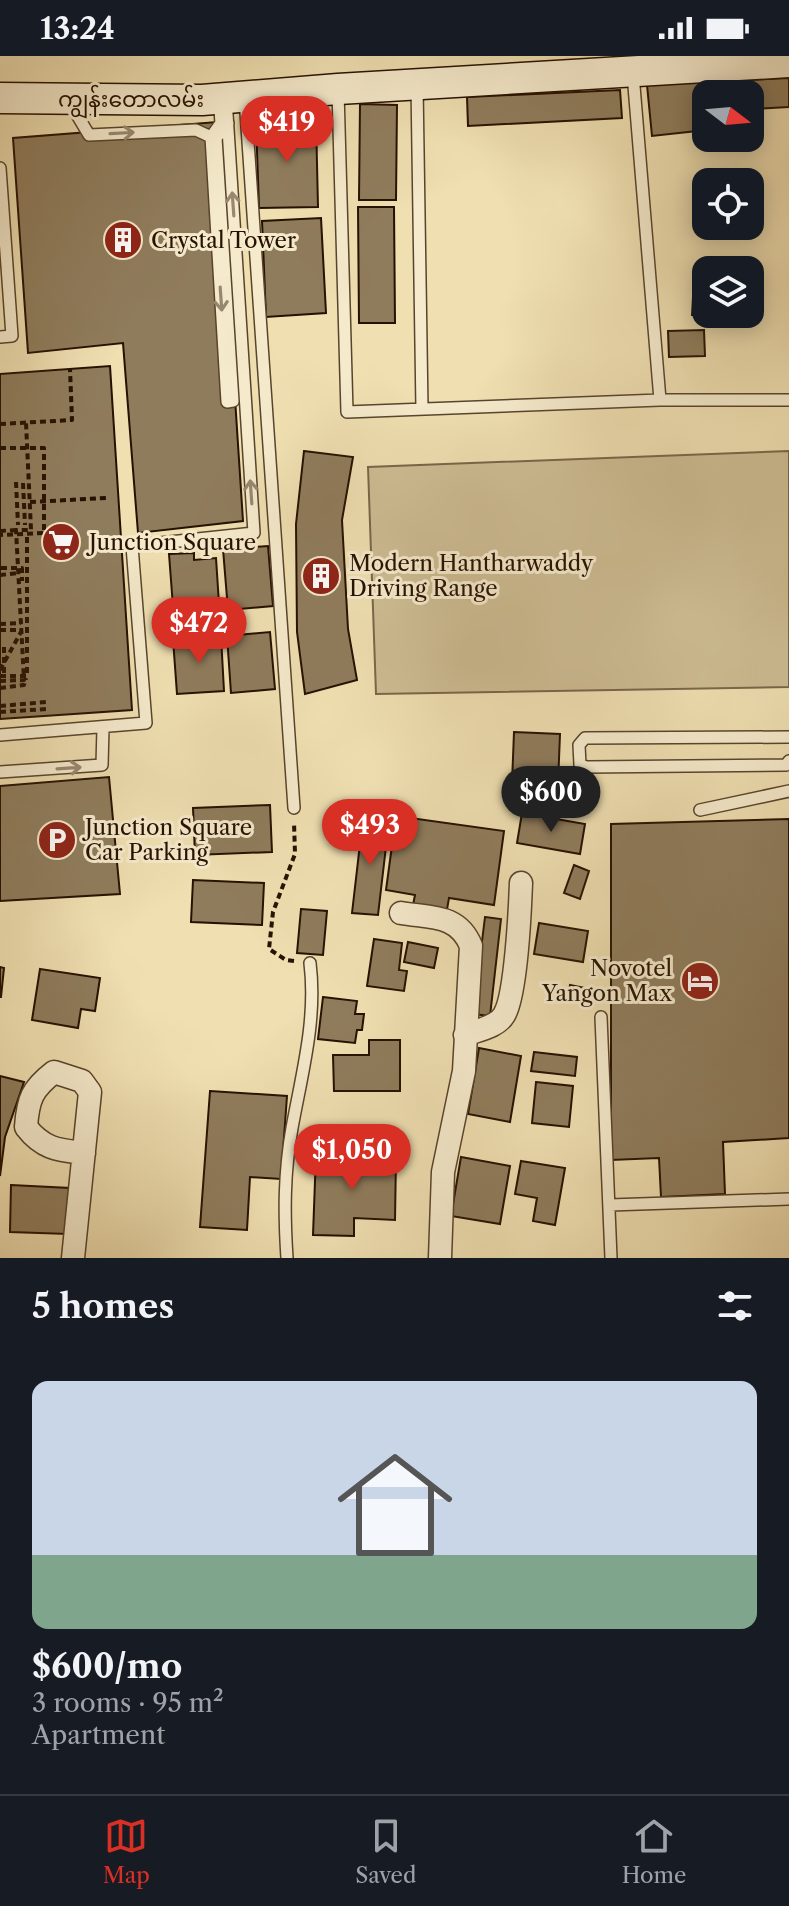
<!DOCTYPE html>
<html lang="en">
<head>
<meta charset="utf-8">
<style>
  :root { --surface:#171b24; --page:#242831; --text:#f1f3f6; --muted:#9ea1a6; --line:#363941; --accent:#d93025 }
  body { margin:0; font-family:"Libre Caslon Text","Noto Sans Myanmar",serif; background:var(--page); color:var(--text); height:100vh; display:flex; flex-direction:column; font-size:30px; white-space:nowrap }
  * { box-sizing:border-box; margin:0 }
  p { font-size:26px; color:var(--muted) }
  .icon { flex:none; width:44px; height:44px; fill:none; stroke:currentColor; stroke-width:2; stroke-linecap:round; stroke-linejoin:round }
  .map { position:relative; height:1202px; overflow:hidden }
  .details { display:flex; flex-direction:column; background:var(--surface); flex:1 }
  .details>* { flex:none }
  .needle { width:52px; rotate:106deg }
  .controls { position:absolute; left:692px; top:24px; display:grid; gap:16px }
  .controls a { display:grid; place-items:center; width:72px; height:72px; border-radius:16px; background:var(--surface); box-shadow:0 4px 20px #0003; font-size:40px }
  .price { position:absolute; translate:-50% -68px; padding:0 18px; border-radius:28px; background:var(--accent); color:#fff; font-size:26px; line-height:52px; filter:drop-shadow(0 2px 4px #0008) }
  .price::after { content:''; position:absolute; left:50%; top:48px; width:24px; height:18px; margin-left:-12px; background:inherit; clip-path:polygon(0 0,100% 0,50% 100%) }
  .price.selected { background:#222; color:#fff }
  ul { padding:0; list-style:none }
  li { display:grid; align-content:center; gap:16px; height:424px; padding:0 32px }
  li+li { border-top:2px solid var(--line) }
  li span { display:grid; place-items:center; height:248px; border-radius:16px; color:#555 }
  li>.icon { margin-inline-start:auto }
  span .icon { width:144px; height:144px; fill:#fffc; stroke-width:1 }
  li b { font-size:34px }
  h2 { display:flex; justify-content:space-between; align-items:center; height:96px; padding:0 32px; font-size:34px }
  .status { display:flex; justify-content:space-between; align-items:center; height:56px; padding:0 40px; background:var(--surface); direction:ltr }
  .status svg { height:22px; fill:currentColor }
  .dock { display:flex; justify-content:space-around; align-items:center; height:112px; border-top:2px solid var(--line); background:var(--surface); font-size:22px; color:var(--muted) }
  .dock a { display:grid; justify-items:center; gap:4px }
  .dock .selected { color:var(--accent) }
  .map>svg:first-child { display:block }
  .green { fill:#cdbc93; stroke:#7a664a; stroke-width:2 }
  .building { fill:#8f7c5c; stroke:#261100; stroke-width:2 }
  .lines { fill:none; stroke-linecap:round; stroke-linejoin:round }
  .lane-casing { stroke:#58442c; stroke-width:14 }
  .street-casing { stroke:#58442c; stroke-width:25 }
  .secondary-casing { stroke:#261100; stroke-width:33 }
  .path { stroke:#261100; stroke-width:4; stroke-dasharray:6 4; stroke-linecap:butt }
  .lane { stroke:#f5eacc; stroke-width:11 }
  .street { stroke:#f5eacc; stroke-width:22 }
  .secondary { stroke:#f5eacc; stroke-width:30 }
  .oneway { stroke:#988870 }
  .labels { text-anchor:middle; dominant-baseline:central; stroke-width:6; stroke-linejoin:round; paint-order:stroke }
  .street-label { font-size:22px; fill:#261100; stroke:#f5eacc }
  .poi-label { font-size:22px; fill:#261100; stroke:#f5eacc; text-anchor:start }
</style>
</head>
<body>
<div class="status"><b>13:24</b><svg viewBox="0 0 49 12"><path d="M0 12V9h3v3zM5 12V6h3v6zM10 12V3h3v9zM15 12V0h3v12zM26 1h20v11H26zM47 4h2v5h-2z"/></svg></div>
<div class="map">
<svg width="789" height="1202" viewBox="0 0 789 1202">
  <rect width="100%" height="100%" fill="#efdfb1"/>
  <filter id="stains"><feTurbulence type="fractalNoise" baseFrequency=".0025" numOctaves="4"/><feColorMatrix values="0 0 0 0 .2 0 0 0 0 .09 0 0 0 0 .02 0 0 0 .5 -.17"/></filter>
  <radialGradient id="worn" r=".72"><stop offset=".6" stop-color="#630" stop-opacity="0"/><stop offset="1" stop-color="#630" stop-opacity=".3"/></radialGradient>
  <path class="green" d="M 789,395 L 789,631 L 376,638 L 368,411 Z"/>
  <path class="building" d="M 789,22 L 789,51 L 750,53 L 750,38 L 709,38 L 709,26 Z
    M 702,24 L 706,74 L 652,80 L 647,29 Z
    M 620,34 L 622,62 L 468,70 L 467,41 Z
    M 360,48 L 397,49 L 396,144 L 359,144 Z
    M 316,64 L 318,151 L 259,152 L 256,66 Z
    M 217,66 L 243,465 L 138,477 L 123,287 L 28,297 L 13,82 Z
    M 358,151 L 394,151 L 395,267 L 359,267 Z
    M 321,162 L 326,257 L 266,261 L 262,165 Z
    M 693,241 L 706,241 L 706,258 L 710,259 L 692,259 Z
    M 704,274 L 705,300 L 669,301 L 668,275 Z
    M 110,310 L 132,654 L 0,663 L 0,318 Z
    M 304,395 L 353,401 L 342,464 L 348,573 L 357,624 L 305,638 L 297,576 L 296,468 Z
    M 268,490 L 273,550 L 228,554 L 223,493 Z
    M 194,497 L 194,504 L 216,502 L 220,563 L 196,565 L 197,575 L 175,577 L 169,498 Z
    M 270,576 L 275,633 L 231,637 L 227,580 Z
    M 221,580 L 224,635 L 177,638 L 173,583 Z
    M 514,676 L 560,678 L 558,728 L 512,727 Z
    M 109,721 L 120,838 L 0,845 L 0,730 Z
    M 270,749 L 272,796 L 195,799 L 193,752 Z
    M 522,757 L 585,768 L 580,798 L 517,787 Z
    M 396,760 L 504,775 L 494,849 L 449,842 L 446,859 L 412,854 L 415,839 L 386,834 Z
    M 363,762 L 389,765 L 378,859 L 352,857 Z
    M 789,763 L 789,1082 L 723,1086 L 725,1138 L 661,1141 L 659,1102 L 611,1104 L 611,768 Z
    M 574,809 L 589,815 L 580,843 L 564,837 Z
    M 193,824 L 264,827 L 262,869 L 191,866 Z
    M 301,853 L 327,855 L 323,899 L 297,897 Z
    M 485,861 L 501,863 L 490,960 L 473,958 Z
    M 539,867 L 588,875 L 583,906 L 534,898 Z
    M 374,883 L 402,887 L 399,914 L 407,915 L 404,935 L 367,930 Z
    M 408,886 L 438,892 L 434,912 L 404,906 Z
    M 0,911 L 4,912 L 1,941 L 0,941 Z
    M 40,913 L 100,922 L 95,955 L 81,953 L 78,972 L 32,964 Z
    M 570,929 L 590,933 L 587,946 L 568,942 Z
    M 323,941 L 357,945 L 355,958 L 364,958 L 362,974 L 357,974 L 355,987 L 318,983 Z
    M 369,984 L 400,984 L 400,1035 L 334,1035 L 333,999 L 369,999 Z
    M 479,992 L 521,1000 L 510,1066 L 468,1058 Z
    M 534,996 L 577,1001 L 575,1020 L 531,1015 Z
    M 0,1020 L 24,1026 L 5,1081 L 0,1120 Z
    M 536,1026 L 573,1030 L 569,1071 L 532,1067 Z
    M 210,1035 L 287,1040 L 281,1123 L 250,1121 L 247,1174 L 200,1171 Z
    M 316,1098 L 396,1101 L 395,1164 L 354,1162 L 354,1180 L 313,1179 Z
    M 461,1101 L 510,1110 L 500,1168 L 451,1160 Z
    M 521,1105 L 565,1112 L 555,1169 L 533,1165 L 537,1142 L 515,1138 Z
    M 11,1129 L 70,1132 L 68,1178 L 10,1176 Z"/>
  <g class="lines">
    <g class="lane-casing">
      <path id="lane" d="M 633,18 L 660,344
        M 417,30 L 422,353
        M 338,36 L 347,356 L 660,344 L 789,344
        M 245,42 L 294,752
        M 70,47 L 89,79 L 196,74 L 211,81
        M 220,54 L 221,67 L 211,81 L 227,346 L 233,345 L 216,82 L 228,67
        M 0,112 L 12,280 L 0,281
        M 0,679 L 146,667 L 132,490 L 254,477 L 226,42
        M 789,681 L 585,682 L 579,689 L 580,709 L 587,711 L 786,709 L 789,705
        M 0,716 L 102,709 L 103,672
        M 700,754 L 789,735
        M 601,961 L 611,1202
        M 610,1149 L 789,1143
        M 287,1202 C 284,1157 284,1117 292,1072 C 302,1017 317,963 310,907"/>
    </g>
    <g class="street-casing">
      <path id="street" d="M 401,857 C 431,862 458,858 471,890 L 464,1015 L 443,1116 L 440,1202
        M 465,979 C 478,974 497,971 504,959 C 516,940 520,853 521,827
        M 73,1202 L 90,1036 L 82,1025 L 54,1016 C 32,1033 28,1043 26,1071 C 43,1093 58,1094 84,1097"/>
    </g>
    <g class="secondary-casing">
      <path id="secondary" d="M 0,42 L 202,44 L 338,33 L 789,6"/>
    </g>
    <path class="path" d="M 0,368 L 72,364 L 70,313
      M 0,392 L 44,392 L 44,477 L 0,479
      M 16,426 L 18,469
      M 23,427 L 25,469
      M 30,446 L 106,442
      M 0,475 L 16,474
      M 1,512 L 22,512 L 22,525
      M 0,519 L 19,517
      M 0,568 L 21,567
      M 0,574 L 22,574
      M 4,591 L 4,617
      M 0,614 L 21,576
      M 0,620 L 27,620 L 27,478
      M 0,625 L 24,624 L 16,474 L 31,474 L 26,367
      M 0,632 L 24,629 L 26,622
      M 0,650 L 46,646
      M 0,656 L 46,653
      M 294,905 L 286,904 L 269,893 L 273,856 L 295,798 L 294,766"/>
    <use href="#lane" class="lane"/>
    <use href="#street" class="street"/>
    <use href="#secondary" class="secondary"/>
  </g>
  <defs><path id="oneway-shaft" d="M-6 0H5M1.5-3L5.5 0L1.5 3" fill="none" stroke-width="1.6" stroke-linecap="round" stroke-linejoin="round" transform="scale(2)"/></defs>
  <g class="oneway">
    <use href="#oneway-shaft" transform="translate(122 77) rotate(-3)"/>
    <use href="#oneway-shaft" transform="translate(233 148) rotate(-94)"/>
    <use href="#oneway-shaft" transform="translate(221 243) rotate(86)"/>
    <use href="#oneway-shaft" transform="translate(251 436) rotate(-94)"/>
    <use href="#oneway-shaft" transform="translate(69 712) rotate(-4)"/>
  </g>
  <defs>
    <g id="building-disc" transform="scale(2)"><circle r="9.5" fill="#8f2418" stroke="#f5eacc"/><path d="M-4-6H4V6H1V3H-1V6H-4ZM-2.5-4.3h1.7v1.8h-1.7ZM.8-4.3h1.7v1.8H.8ZM-2.5-1h1.7V.8h-1.7ZM.8-1h1.7V.8H.8Z" fill="#fff"/></g>
    <g id="supermarket-disc" transform="scale(2)"><circle r="9.5" fill="#8f2418" stroke="#f5eacc"/><path d="M-6-5.5h2.5l.6 2H6L4.5 2H-2.5L-4.4-4H-6ZM-1.5 3.2a1.3 1.3 0 1 0 .1 0ZM3 3.2a1.3 1.3 0 1 0 .1 0Z" fill="#fff"/></g>
    <g id="parking-disc" transform="scale(2)"><circle r="9.5" fill="#8f2418" stroke="#f5eacc"/><path d="M-3.5-5.5H1a3.5 3.5 0 0 1 0 7H-1V5.5H-3.5ZM-1-3.4V-.6H.8a1.4 1.4 0 0 0 0-2.8Z" fill="#fff"/></g>
    <g id="hotel-disc" transform="scale(2)"><circle r="9.5" fill="#8f2418" stroke="#f5eacc"/><path d="M-6-4.5h1.5V1H6V5H4.5V3h-9V5H-6ZM-4 0a1.8 1.8 0 1 1 3.6 0ZM.5 0V-2.5h3Q6-2.5 6 0Z" fill="#fff"/></g>
  </defs>
  <g fill-rule="evenodd">
    <use href="#building-disc" x="123" y="184"/>
    <use href="#supermarket-disc" x="61" y="486"/>
    <use href="#building-disc" x="321" y="520"/>
    <use href="#parking-disc" x="57" y="784"/>
    <use href="#hotel-disc" x="700" y="925"/>
  </g>
  <g class="labels">
    <g class="street-label">
      <text x="131" y="43">ကျွန်းတောလမ်း</text>
    </g>
    <g class="poi-label">
      <text x="151" y="184">Crystal Tower</text>
      <text x="89" y="486">Junction Square</text>
      <text x="349" y="507">Modern Hantharwaddy<tspan x="349" dy="25">Driving Range</tspan></text>
      <text x="85" y="771">Junction Square<tspan x="85" dy="25">Car Parking</tspan></text>
      <text x="672" y="912" text-anchor="end">Novotel<tspan x="672" dy="25">Yangon Max</tspan></text>
    </g>
  </g>
  <rect width="100%" height="100%" filter="url(#stains)"/>
  <rect width="100%" height="100%" fill="url(#worn)"/>
</svg>
<div class="controls">
<a><svg class="needle" viewBox="-14 -14 28 28"><path d="M0-13l5 13h-10z" fill="#e53935"/><path d="M0 13l5-13h-10z" fill="#9ea1a6"/></svg></a>
<a><svg class="icon" aria-label="locate" viewBox="0 0 24 24"><circle cx="12" cy="12" r="6"/><path d="M12 2v4M12 18v4M2 12h4M18 12h4"/></svg></a>
<a><svg class="icon" aria-label="layers" viewBox="0 0 24 24"><path d="M12 4l9 5-9 5-9-5zM3 14l9 5 9-5"/></svg></a>
</div>
<b class="price" style="left:287px;top:108px">$419</b>
<b class="price" style="left:199px;top:609px">$472</b>
<b class="price selected" style="left:551px;top:778px">$600</b>
<b class="price" style="left:370px;top:811px">$493</b>
<b class="price" style="left:352px;top:1136px">$1,050</b>
</div>
<section class="details">
<h2>5 homes<svg class="icon" aria-label="filters" viewBox="0 0 24 24"><path d="M4 7h16M4 17h16"/><circle cx="9" cy="7" r="2"/><circle cx="15" cy="17" r="2"/></svg></h2>
<ul>
<li><span style="background:linear-gradient(#c9d6e8 70%,#7fa58c 0)"><svg class="icon" aria-label="home" viewBox="0 0 24 24"><path d="M3 11l9-7 9 7M6 9v11h12V9"/></svg></span><div><b>$600/mo</b><p>3 rooms · 95 m²</p><p>Apartment</p></div></li>
</ul>
</section>
<nav class="dock">
<a class="selected"><svg class="icon" aria-label="map" viewBox="0 0 24 24"><path d="M3 6l6-2 6 2 6-2v14l-6 2-6-2-6 2zM9 4v14M15 6v14"/></svg>Map</a>
<a><svg class="icon" aria-label="saved" viewBox="0 0 24 24"><path d="M7 4h10v16l-5-4-5 4z"/></svg>Saved</a>
<a><svg class="icon" aria-label="home" viewBox="0 0 24 24"><path d="M3 11l9-7 9 7M6 9v11h12V9"/></svg>Home</a>
</nav>
</body>
</html>
